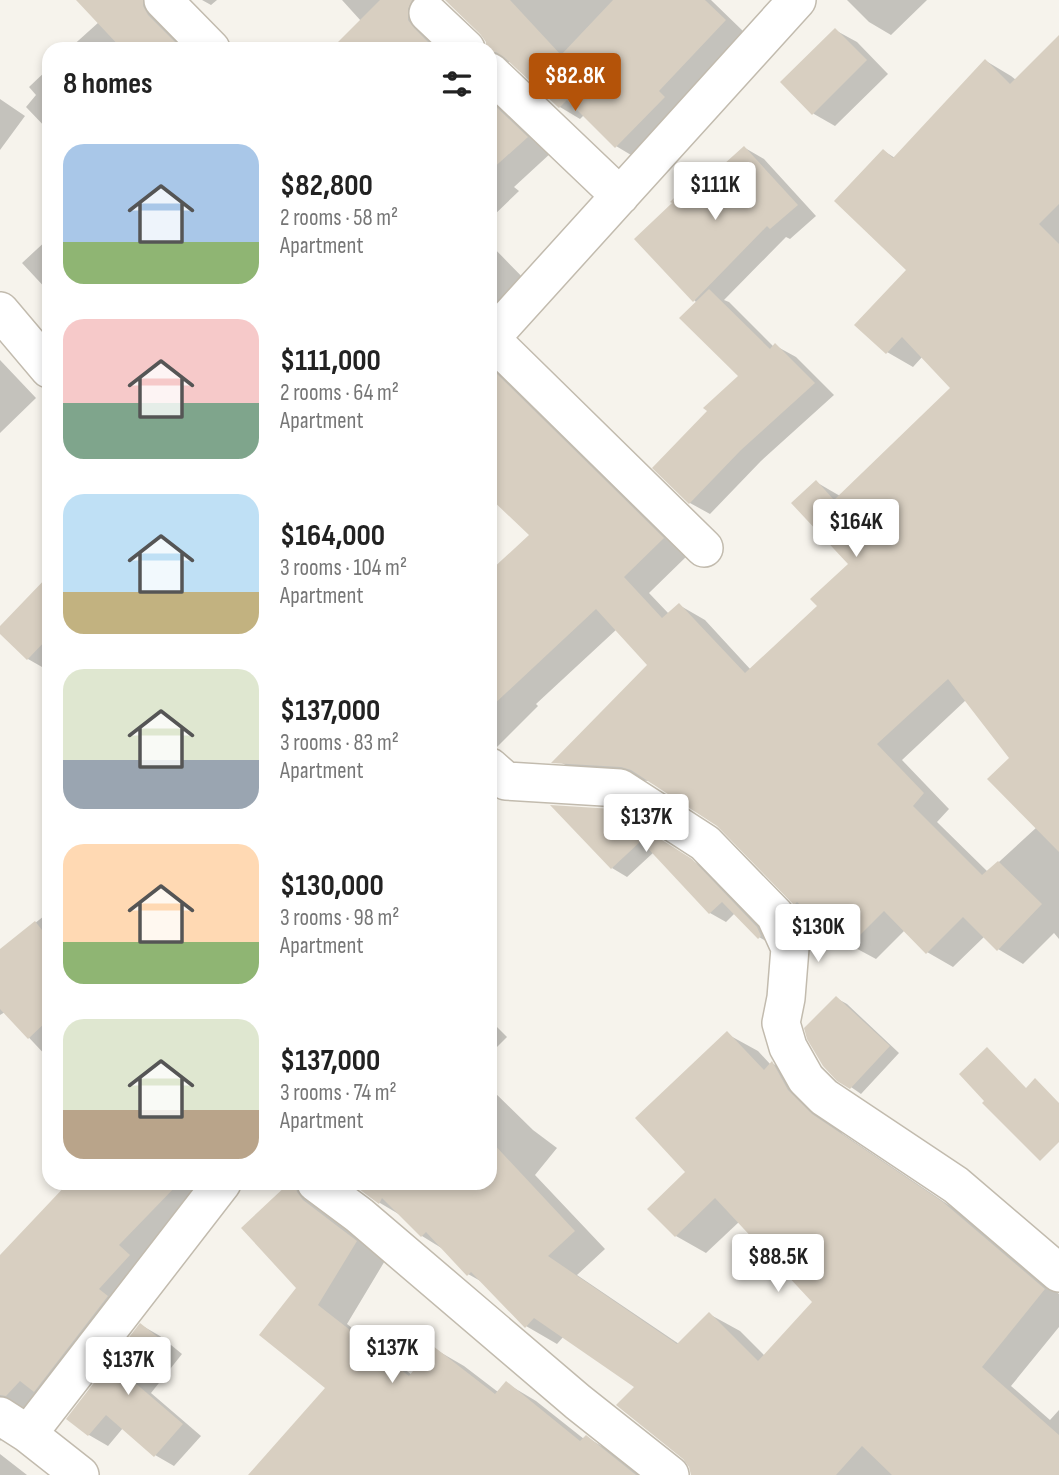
<!DOCTYPE html>
<html lang="en">
<head>
<meta charset="utf-8">
<style>
  :root { --surface:#fff; --page:#f6f6f6; --text:#222; --muted:#767676; --accent:#b45309 }
  body { margin:0; font-family:"Sofia Sans Condensed",sans-serif; background:var(--page); color:var(--text); height:100vh; display:flex; flex-direction:column; font-size:26px; white-space:nowrap }
  * { box-sizing:border-box; margin:0 }
  p { font-size:23px; color:var(--muted) }
  .icon { flex:none; width:38px; height:38px; fill:none; stroke:currentColor; stroke-width:2; stroke-linecap:round; stroke-linejoin:round }
  .map { position:relative; flex:1; overflow:hidden }
  .side { position:absolute; left:42px; top:42px; width:455px; height:1148px; display:flex; flex-direction:column; background:var(--surface); border-radius:21px; box-shadow:0 4px 10px #0003 }
  .side>* { flex:none }
  .price { position:absolute; translate:-50% -60px; padding:0 16px; border-radius:7px; background:#fff; color:#222; font-size:23px; line-height:46px; filter:drop-shadow(0 2px 4px #0008) }
  .price::after { content:''; position:absolute; left:50%; top:42px; width:21px; height:16px; margin-left:-10px; background:inherit; clip-path:polygon(0 0,100% 0,50% 100%) }
  .price.selected { background:var(--accent); color:#fff }
  ul { padding:0; list-style:none }
  li { display:flex; align-items:center; gap:21px; height:175px; padding:0 21px }
  li span { display:grid; place-items:center; flex:none; width:196px; height:140px; border-radius:21px; color:#555 }
  li>.icon { margin-inline-start:auto }
  span .icon { width:84px; height:84px; fill:#fffc; stroke-width:1 }
  li b { font-size:30px }
  h2 { display:flex; justify-content:space-between; align-items:center; height:84px; padding:0 21px; font-size:30px }
  .map>svg:first-child { display:block }
  .shadow { fill:#0003; fill-rule:evenodd }
  .building { fill:#d8cfc1 }
  .lines { fill:none; stroke-linecap:round; stroke-linejoin:round }
  .minor-casing { stroke:#c2bbae; stroke-width:40 }
  .minor { stroke:#fff; stroke-width:37 }
</style>
</head>
<body>
<div class="map">
<svg width="1059" height="1475" viewBox="0 0 1059 1475">
  <rect width="100%" height="100%" fill="#f6f3ec"/>
  <path class="shadow" d="M 79,0 L 174,0 L 191,49 L 69,49 L 99,22 Z
    M 202,0 L 217,0 L 211,5 Z
    M 342,0 L 423,0 L 443,49 L 344,49 L 361,21 Z
    M 459,0 L 711,0 L 745,33 L 678,104 L 684,110 L 636,158 L 616,146 L 584,115 L 580,119 L 560,107 L 513,62 L 508,62 L 490,52 L 490,49 L 488,49 L 488,42 Z
    M 847,0 L 927,0 L 891,35 L 869,22 Z
    M 835,30 L 857,42 L 888,74 L 835,126 L 814,114 L 782,82 Z
    M 1059,38 L 1059,939 L 1054,933 L 1023,964 L 998,949 L 985,936 L 953,967 L 927,952 L 905,930 L 876,959 L 850,945 L 817,917 L 795,904 L 718,824 L 649,781 L 587,777 L 560,762 L 650,665 L 617,629 L 536,704 L 538,706 L 490,754 L 490,573 L 531,535 L 490,496 L 490,345 L 689,554 L 649,593 L 669,614 L 679,605 L 705,620 L 751,670 L 819,606 L 851,564 L 816,482 L 840,496 L 953,388 L 923,356 L 913,367 L 887,352 L 909,270 L 884,151 L 895,158 L 986,61 L 1011,76 L 1016,80 ZM 966,700 L 1011,758 L 1037,827 L 988,872 L 937,822 L 949,809 L 902,760 Z
    M 49,68 L 49,131 L 26,107 L 36,95 L 29,87 Z
    M 490,83 L 552,152 L 514,187 L 519,191 L 490,219 Z
    M 0,99 L 25,116 L 0,150 Z
    M 745,148 L 764,159 L 816,216 L 790,239 L 786,237 L 724,300 L 729,302 L 774,347 L 776,346 L 796,357 L 834,395 L 761,461 L 710,514 L 690,503 L 655,468 L 741,376 L 697,303 L 694,300 L 696,179 L 704,184 Z
    M 49,238 L 49,292 L 22,263 Z
    M 490,244 L 536,291 L 490,334 Z
    M 0,360 L 36,398 L 0,433 Z
    M 49,595 L 49,671 L 28,659 L 0,632 L 0,629 Z
    M 629,820 L 707,870 L 773,938 L 774,946 L 759,937 L 735,913 L 726,922 L 710,913 L 654,852 L 627,877 L 612,868 Z
    M 49,912 L 49,1059 L 5,1012 L 0,1015 L 0,951 Z
    M 836,998 L 847,1004 L 899,1053 L 861,1094 L 851,1087 Z
    M 490,1020 L 507,1037 L 490,1054 Z
    M 727,1034 L 758,1051 L 771,1065 L 772,1063 L 802,1081 L 818,1109 L 843,1134 L 974,1222 L 1059,1294 L 1059,1327 L 1011,1386 L 1050,1420 L 1059,1410 L 1059,1475 L 692,1475 L 691,1467 L 637,1386 L 564,1336 L 557,1344 L 526,1326 L 484,1283 L 468,1274 L 443,1249 L 422,1236 L 402,1216 L 380,1203 L 354,1183 L 490,1183 L 490,1088 L 533,1130 L 557,1148 L 535,1175 L 605,1249 L 577,1275 L 679,1344 L 709,1314 L 740,1331 L 765,1356 L 815,1302 L 740,1221 L 706,1253 L 676,1236 L 688,1173 Z
    M 70,1183 L 216,1183 L 26,1408 L 15,1410 L 4,1437 L 0,1441 L 0,1258 Z
    M 292,1183 L 306,1183 L 334,1219 L 386,1259 L 347,1324 L 412,1375 L 433,1348 L 464,1366 L 498,1392 L 506,1383 L 536,1401 L 584,1439 L 586,1437 L 617,1455 L 642,1475 L 250,1475 L 328,1387 L 298,1288 Z
    M 141,1325 L 160,1336 L 182,1354 L 151,1393 L 201,1436 L 174,1466 L 155,1455 L 123,1428 L 108,1446 L 89,1435 L 69,1418 Z
    M 0,1454 L 27,1475 L 0,1475 Z"/>
  <path class="building" d="M 76,0 L 143,0 L 143,6 L 148,15 L 182,49 L 122,49 Z
    M 380,0 L 412,0 L 408,9 L 408,20 L 414,28 L 435,49 L 331,49 Z
    M 445,0 L 510,0 L 561,55 L 613,0 L 705,0 L 726,20 L 659,91 L 665,97 L 615,148 L 567,100 L 559,108 L 504,57 L 496,52 L 490,52 L 490,49 L 486,49 L 486,42 L 480,34 Z
    M 835,28 L 867,60 L 812,115 L 780,82 Z
    M 1059,35 L 1059,204 L 1039,224 L 1059,244 L 1059,852 L 987,779 L 1009,758 L 948,679 L 877,744 L 924,793 L 913,806 L 982,875 L 998,861 L 1042,904 L 997,951 L 963,917 L 926,954 L 884,911 L 849,946 L 797,902 L 794,905 L 717,826 L 631,770 L 621,767 L 551,763 L 647,665 L 596,609 L 490,708 L 490,571 L 529,535 L 490,498 L 490,367 L 664,538 L 624,577 L 662,618 L 679,603 L 745,673 L 817,606 L 810,599 L 848,564 L 791,503 L 816,480 L 834,500 L 950,388 L 902,337 L 886,354 L 854,325 L 906,270 L 834,201 L 883,149 L 893,158 L 985,59 L 1010,84 Z
    M 490,101 L 528,137 L 490,171 Z
    M 744,146 L 798,205 L 770,229 L 767,226 L 693,302 L 634,239 L 672,203 L 670,202 L 695,177 L 702,184 Z
    M 709,289 L 770,349 L 775,343 L 815,383 L 741,450 L 689,504 L 652,468 L 707,411 L 703,408 L 738,376 L 679,318 Z
    M 49,575 L 49,637 L 27,660 L 0,634 L 0,626 Z
    M 550,805 L 613,809 L 692,859 L 757,927 L 761,936 L 758,939 L 722,902 L 709,914 L 641,841 L 611,869 Z
    M 35,921 L 49,939 L 49,1019 L 28,1039 L 0,1009 L 0,949 Z
    M 836,996 L 890,1046 L 850,1089 L 837,1081 L 823,1066 L 807,1039 L 804,1028 Z
    M 727,1031 L 764,1070 L 772,1061 L 788,1090 L 812,1114 L 943,1202 L 1045,1289 L 982,1367 L 1059,1435 L 1059,1475 L 892,1475 L 862,1446 L 836,1475 L 691,1475 L 689,1467 L 683,1459 L 616,1405 L 634,1387 L 534,1318 L 525,1328 L 471,1272 L 467,1276 L 426,1232 L 421,1237 L 382,1198 L 379,1204 L 351,1183 L 490,1183 L 490,1140 L 575,1231 L 548,1256 L 677,1344 L 709,1312 L 758,1361 L 812,1302 L 715,1198 L 675,1237 L 647,1209 L 685,1172 L 635,1118 Z
    M 987,1047 L 1026,1088 L 1035,1078 L 1059,1103 L 1059,1142 L 1040,1161 L 982,1103 L 984,1101 L 959,1074 Z
    M 68,1183 L 179,1183 L 119,1245 L 130,1255 L 99,1289 L 108,1296 L 34,1392 L 20,1381 L 6,1396 L 0,1395 L 0,1255 Z
    M 289,1183 L 295,1183 L 297,1192 L 303,1200 L 357,1241 L 318,1305 L 409,1376 L 433,1346 L 495,1394 L 506,1381 L 580,1441 L 586,1435 L 636,1475 L 248,1475 L 325,1388 L 259,1335 L 296,1288 L 241,1228 Z
    M 140,1323 L 164,1342 L 133,1381 L 183,1424 L 154,1457 L 106,1415 L 88,1436 L 66,1419 Z"/>
  <g class="lines">
    <g class="minor-casing">
      <path id="minor" d="M 163,0 L 211,49
        M 428,13 L 466,49
        M 490,72 L 620,196
        M 0,311 L 49,369
        M 490,338 L 704,548
        M 490,339 L 797,0
        M 490,767 L 506,781 L 620,788 L 705,843 L 775,915 L 790,948 L 786,998 L 781,1023 L 788,1047 L 806,1079 L 824,1097 L 956,1185 L 1059,1273
        M 316,1183 L 359,1215 L 578,1402 L 670,1475
        M 0,1416 L 28,1434 L 80,1475
        M 28,1434 L 222,1183"/>
    </g>
    <use href="#minor" class="minor"/>
  </g>
</svg>
<b class="price selected" style="left:575px;top:113px">$82.8K</b>
<b class="price" style="left:715px;top:222px">$111K</b>
<b class="price" style="left:856px;top:559px">$164K</b>
<b class="price" style="left:646px;top:854px">$137K</b>
<b class="price" style="left:818px;top:964px">$130K</b>
<b class="price" style="left:778px;top:1294px">$88.5K</b>
<b class="price" style="left:392px;top:1385px">$137K</b>
<b class="price" style="left:128px;top:1397px">$137K</b>
<section class="side">
<h2>8 homes<svg class="icon" aria-label="filters" viewBox="0 0 24 24"><path d="M4 7h16M4 17h16"/><circle cx="9" cy="7" r="2"/><circle cx="15" cy="17" r="2"/></svg></h2>
<ul>
<li><span style="background:linear-gradient(#a9c7e8 70%,#8fb573 0)"><svg class="icon" aria-label="home" viewBox="0 0 24 24"><path d="M3 11l9-7 9 7M6 9v11h12V9"/></svg></span><div><b>$82,800</b><p>2 rooms · 58 m²</p><p>Apartment</p></div></li>
<li><span style="background:linear-gradient(#f6c9c9 60%,#7fa58c 0)"><svg class="icon" aria-label="home" viewBox="0 0 24 24"><path d="M3 11l9-7 9 7M6 9v11h12V9"/></svg></span><div><b>$111,000</b><p>2 rooms · 64 m²</p><p>Apartment</p></div></li>
<li><span style="background:linear-gradient(#bfe0f5 70%,#c2b280 0)"><svg class="icon" aria-label="home" viewBox="0 0 24 24"><path d="M3 11l9-7 9 7M6 9v11h12V9"/></svg></span><div><b>$164,000</b><p>3 rooms · 104 m²</p><p>Apartment</p></div></li>
<li><span style="background:linear-gradient(#dfe7d0 65%,#9aa5b1 0)"><svg class="icon" aria-label="home" viewBox="0 0 24 24"><path d="M3 11l9-7 9 7M6 9v11h12V9"/></svg></span><div><b>$137,000</b><p>3 rooms · 83 m²</p><p>Apartment</p></div></li>
<li><span style="background:linear-gradient(#ffd9b3 70%,#8fb573 0)"><svg class="icon" aria-label="home" viewBox="0 0 24 24"><path d="M3 11l9-7 9 7M6 9v11h12V9"/></svg></span><div><b>$130,000</b><p>3 rooms · 98 m²</p><p>Apartment</p></div></li>
<li><span style="background:linear-gradient(#dfe7d0 65%,#b9a48a 0)"><svg class="icon" aria-label="home" viewBox="0 0 24 24"><path d="M3 11l9-7 9 7M6 9v11h12V9"/></svg></span><div><b>$137,000</b><p>3 rooms · 74 m²</p><p>Apartment</p></div></li>
</ul>
</section>
</div>
</body>
</html>
